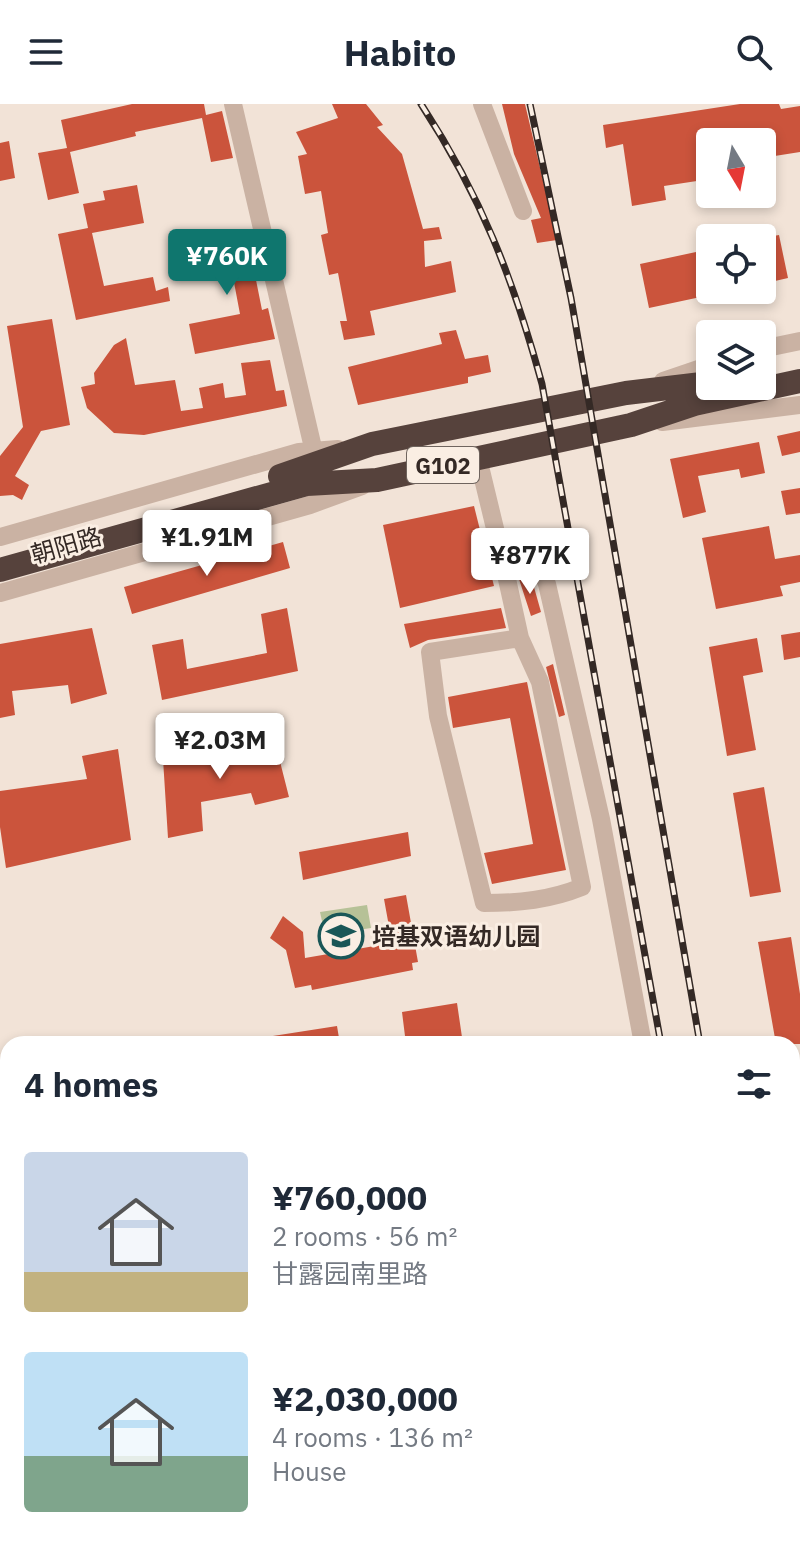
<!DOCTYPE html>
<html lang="en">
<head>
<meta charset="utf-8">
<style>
  :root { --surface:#fff; --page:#f2f2f3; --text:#1f2937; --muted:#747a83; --accent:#0f766e }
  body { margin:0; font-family:"IBM Plex Sans","Noto Sans SC",sans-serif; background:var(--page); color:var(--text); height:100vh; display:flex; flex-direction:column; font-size:30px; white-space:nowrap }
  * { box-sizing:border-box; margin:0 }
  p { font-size:26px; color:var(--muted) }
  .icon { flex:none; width:44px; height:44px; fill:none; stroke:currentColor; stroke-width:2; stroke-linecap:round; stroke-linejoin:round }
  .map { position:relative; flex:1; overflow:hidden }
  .details { position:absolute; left:0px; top:932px; width:800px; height:512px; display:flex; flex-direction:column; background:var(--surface); border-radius:24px 24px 0 0; box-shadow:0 4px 12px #0003 }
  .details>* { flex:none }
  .needle { width:52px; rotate:170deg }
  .fabs { position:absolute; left:696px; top:24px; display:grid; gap:16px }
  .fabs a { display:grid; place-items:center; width:80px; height:80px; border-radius:8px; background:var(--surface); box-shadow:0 4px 12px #0003; font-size:40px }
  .price { position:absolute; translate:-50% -68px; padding:0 18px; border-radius:8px; background:#fff; color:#222; font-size:26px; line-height:52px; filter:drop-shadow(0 2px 4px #0008) }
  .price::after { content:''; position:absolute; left:50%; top:48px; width:24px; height:18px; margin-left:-12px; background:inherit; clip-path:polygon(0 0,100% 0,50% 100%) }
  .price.on { background:var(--accent); color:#fff }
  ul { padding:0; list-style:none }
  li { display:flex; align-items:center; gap:24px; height:200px; padding:0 24px }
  li span { display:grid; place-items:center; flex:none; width:224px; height:160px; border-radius:8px; color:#555 }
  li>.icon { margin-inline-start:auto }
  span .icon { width:96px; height:96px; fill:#fffc; stroke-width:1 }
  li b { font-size:34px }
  h2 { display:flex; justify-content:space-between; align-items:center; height:96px; padding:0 24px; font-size:34px }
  header { display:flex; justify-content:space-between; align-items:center; height:104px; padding:0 24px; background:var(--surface); font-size:36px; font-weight:800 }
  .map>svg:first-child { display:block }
  .green { fill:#b6c197 }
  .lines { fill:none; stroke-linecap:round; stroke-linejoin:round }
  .canal { stroke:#75b0ae; stroke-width:14 }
  .building { fill:#cb543c }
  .minor { stroke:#cab2a3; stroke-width:18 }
  .highway { stroke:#56423c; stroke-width:24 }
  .rail-casing { stroke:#342925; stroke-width:7 }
  .rail { stroke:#faeee3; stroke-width:4; stroke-dasharray:12; stroke-linecap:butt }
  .labels { text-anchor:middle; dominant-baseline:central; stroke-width:6; stroke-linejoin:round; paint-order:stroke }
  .shield { fill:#faeee3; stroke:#6f645e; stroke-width:2 }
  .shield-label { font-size:22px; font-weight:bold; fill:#342925 }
  .street-label { font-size:24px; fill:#342925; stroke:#faeee3 }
  .poi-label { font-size:24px; font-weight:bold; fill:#342925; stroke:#faeee3; text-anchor:start }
</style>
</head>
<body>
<header><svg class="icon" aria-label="menu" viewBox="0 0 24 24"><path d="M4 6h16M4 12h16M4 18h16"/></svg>Habito<svg class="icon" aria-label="search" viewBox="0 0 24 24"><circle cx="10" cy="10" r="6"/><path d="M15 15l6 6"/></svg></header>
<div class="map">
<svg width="800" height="1444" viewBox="0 0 800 1444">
  <rect width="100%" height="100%" fill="#f2e3d7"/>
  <path class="green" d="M 367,801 L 371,824 L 325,831 L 320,808 Z
    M 366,1436 L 434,1436 L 435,1442 L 368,1444 Z"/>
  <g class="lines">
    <path class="canal" d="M 792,1119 L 800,1118
      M 0,1188 L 8,1187"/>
  </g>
  <path class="building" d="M 132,0 L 204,0 L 206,11 L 222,7 L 233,54 L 211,58 L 202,14 L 135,28 L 136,32 L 70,48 L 79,89 L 48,96 L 38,49 L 67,44 L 61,16 Z
    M 332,0 L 366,0 L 383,21 L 377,23 L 402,50 L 423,125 L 439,123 L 442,135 L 424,137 L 425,163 L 451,157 L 456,188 L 370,207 L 375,231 L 344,236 L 340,217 L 347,217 L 338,169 L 329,171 L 321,131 L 328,129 L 321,87 L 305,90 L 298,52 L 307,50 L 296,28 L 338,14 Z
    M 502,0 L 525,0 L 557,136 L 537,139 L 531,116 L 541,114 L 514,50 Z
    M 740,0 L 779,0 L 781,5 L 800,2 L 800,48 L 762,54 L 762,38 L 710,38 L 710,75 L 664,82 L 666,96 L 632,102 L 623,40 L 606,44 L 603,21 Z
    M 9,37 L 15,74 L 0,77 L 0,39 Z
    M 137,81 L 144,119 L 92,129 L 104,182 L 153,173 L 156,187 L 168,183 L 170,197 L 76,216 L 58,130 L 88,124 L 83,100 L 105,96 L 103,87 Z
    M 226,127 L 232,151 L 250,146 L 262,206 L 268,204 L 275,235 L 195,250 L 189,220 L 240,210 L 229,152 L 173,160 L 169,139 Z
    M 779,131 L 788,174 L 762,180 L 762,134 Z
    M 710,145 L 710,191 L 649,204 L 640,160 Z
    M 52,215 L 70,321 L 41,327 L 15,372 L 29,381 L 22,396 L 13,391 L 0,392 L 0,352 L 23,323 L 7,222 Z
    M 456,226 L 465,255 L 488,251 L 491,268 L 468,273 L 468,279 L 358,301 L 348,263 L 442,240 L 439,229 Z
    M 126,234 L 135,281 L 175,276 L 181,307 L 203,304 L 199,284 L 223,279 L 225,294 L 246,291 L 241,259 L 270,256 L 276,287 L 284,286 L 287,302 L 144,331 L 114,329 L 87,304 L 81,283 L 95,280 L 94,269 L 114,241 Z
    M 800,327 L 800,348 L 782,352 L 777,332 Z
    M 759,338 L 765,369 L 741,374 L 739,365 L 698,372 L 706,408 L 683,414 L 670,355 Z
    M 800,384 L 800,409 L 786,411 L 781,387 Z
    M 474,402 L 494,482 L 400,504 L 383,421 Z
    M 769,422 L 775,455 L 800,451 L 800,478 L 780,482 L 783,492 L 716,505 L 702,434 Z
    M 283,438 L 290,464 L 132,510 L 124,483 Z
    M 525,473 L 532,476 L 541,508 L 531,512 L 519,475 Z
    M 287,504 L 298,567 L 162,596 L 152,541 L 183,535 L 187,565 L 267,549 L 261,510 Z
    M 501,504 L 506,524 L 428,536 L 410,544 L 404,520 Z
    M 92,524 L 107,590 L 71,600 L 68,581 L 12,587 L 15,611 L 0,614 L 0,540 Z
    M 800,528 L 800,553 L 784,556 L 781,531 Z
    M 757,534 L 763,568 L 743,572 L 756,646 L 727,652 L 709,543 Z
    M 553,560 L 565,611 L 559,613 L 546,563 Z
    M 527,578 L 566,766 L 492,780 L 484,749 L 533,740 L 510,614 L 453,624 L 448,593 Z
    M 274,634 L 289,693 L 255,701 L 251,689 L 201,698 L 203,727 L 168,734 L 163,655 Z
    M 118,645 L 131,736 L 6,764 L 0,723 L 0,687 L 87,675 L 82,652 Z
    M 764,683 L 781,788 L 750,793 L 733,689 Z
    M 408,728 L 411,752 L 303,776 L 299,748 Z
    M 406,791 L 418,858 L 412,859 L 413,866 L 312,886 L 311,881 L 295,884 L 286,846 L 270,834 L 283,812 L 303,828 L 305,854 L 392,839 L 384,795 Z
    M 791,833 L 800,890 L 800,940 L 776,940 L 758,838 Z
    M 457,899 L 463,940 L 406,940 L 402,908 Z
    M 337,922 L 340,940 L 261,940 L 260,934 Z"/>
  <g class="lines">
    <path class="minor" d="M 233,0 L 314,348
      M 482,0 L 523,107
      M 762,245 L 800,237
      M 663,277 L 710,261
      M 662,318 L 800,301
      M 478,354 L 505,466 L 525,461 L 541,466 L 547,480 L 601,715 L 643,940
      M 0,433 L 299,348 L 338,345
      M 505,466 L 520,534 L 430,548 L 438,612 L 484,799 C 519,799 550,796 582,783 L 540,578 L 520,534
      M 0,489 L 310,401 L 362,382
      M 62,1436 L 64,1444
      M 559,1436 L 572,1444
      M 722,1436 L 723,1444
      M 151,1444 L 184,1436"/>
    <path class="highway" d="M 280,372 L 372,340 L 626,289 L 710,279
      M 0,466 L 307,380 L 377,376 L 631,321 L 694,300 L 800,277"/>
    <g class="rail-casing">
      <path id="rail" d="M 421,0 C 481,92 513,174 542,280 L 661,940
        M 530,0 L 571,194 L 700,940
        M 748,1436 L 750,1444
        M 762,1436 L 764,1444
        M 783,1436 L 785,1444"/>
    </g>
    <use href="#rail" class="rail"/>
  </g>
  <defs>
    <g id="school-ring" transform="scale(2.3)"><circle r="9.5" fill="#faeee3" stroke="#1a5757" stroke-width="1.5"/><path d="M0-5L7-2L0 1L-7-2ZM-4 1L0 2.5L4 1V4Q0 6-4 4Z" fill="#1a5757"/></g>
  </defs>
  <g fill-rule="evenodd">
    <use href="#school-ring" x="341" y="832"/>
  </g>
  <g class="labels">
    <rect class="shield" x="407" y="343" width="72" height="36" rx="6"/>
    <g class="shield-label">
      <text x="443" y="361">G102</text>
    </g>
    <g class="street-label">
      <text transform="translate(66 441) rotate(-16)">朝阳路</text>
    </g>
    <g class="poi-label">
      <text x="372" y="832">培基双语幼儿园</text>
    </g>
  </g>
</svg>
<div class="fabs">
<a><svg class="needle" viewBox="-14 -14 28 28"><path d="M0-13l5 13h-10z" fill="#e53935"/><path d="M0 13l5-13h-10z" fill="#747a83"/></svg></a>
<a><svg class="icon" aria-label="locate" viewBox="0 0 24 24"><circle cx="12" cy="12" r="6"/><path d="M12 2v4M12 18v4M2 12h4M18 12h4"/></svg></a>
<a><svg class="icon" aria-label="layers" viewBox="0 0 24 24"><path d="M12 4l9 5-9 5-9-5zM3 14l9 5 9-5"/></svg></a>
</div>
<b class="price on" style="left:227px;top:193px">¥760K</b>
<b class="price" style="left:207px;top:474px">¥1.91M</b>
<b class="price" style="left:530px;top:492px">¥877K</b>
<b class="price" style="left:220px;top:677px">¥2.03M</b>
<section class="details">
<h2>4 homes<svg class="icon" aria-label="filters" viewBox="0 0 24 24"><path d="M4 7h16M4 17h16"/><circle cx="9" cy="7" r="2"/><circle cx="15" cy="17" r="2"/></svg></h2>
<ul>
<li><span style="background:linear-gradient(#c9d6e8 75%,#c2b280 0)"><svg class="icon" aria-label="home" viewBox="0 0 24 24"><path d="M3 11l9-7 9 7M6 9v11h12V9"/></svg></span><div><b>¥760,000</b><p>2 rooms · 56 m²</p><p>甘露园南里路</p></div></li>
<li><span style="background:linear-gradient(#bfe0f5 65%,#7fa58c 0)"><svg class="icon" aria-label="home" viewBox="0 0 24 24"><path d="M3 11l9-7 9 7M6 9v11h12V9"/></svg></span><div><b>¥2,030,000</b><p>4 rooms · 136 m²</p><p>House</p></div></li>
</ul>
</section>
</div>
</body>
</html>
